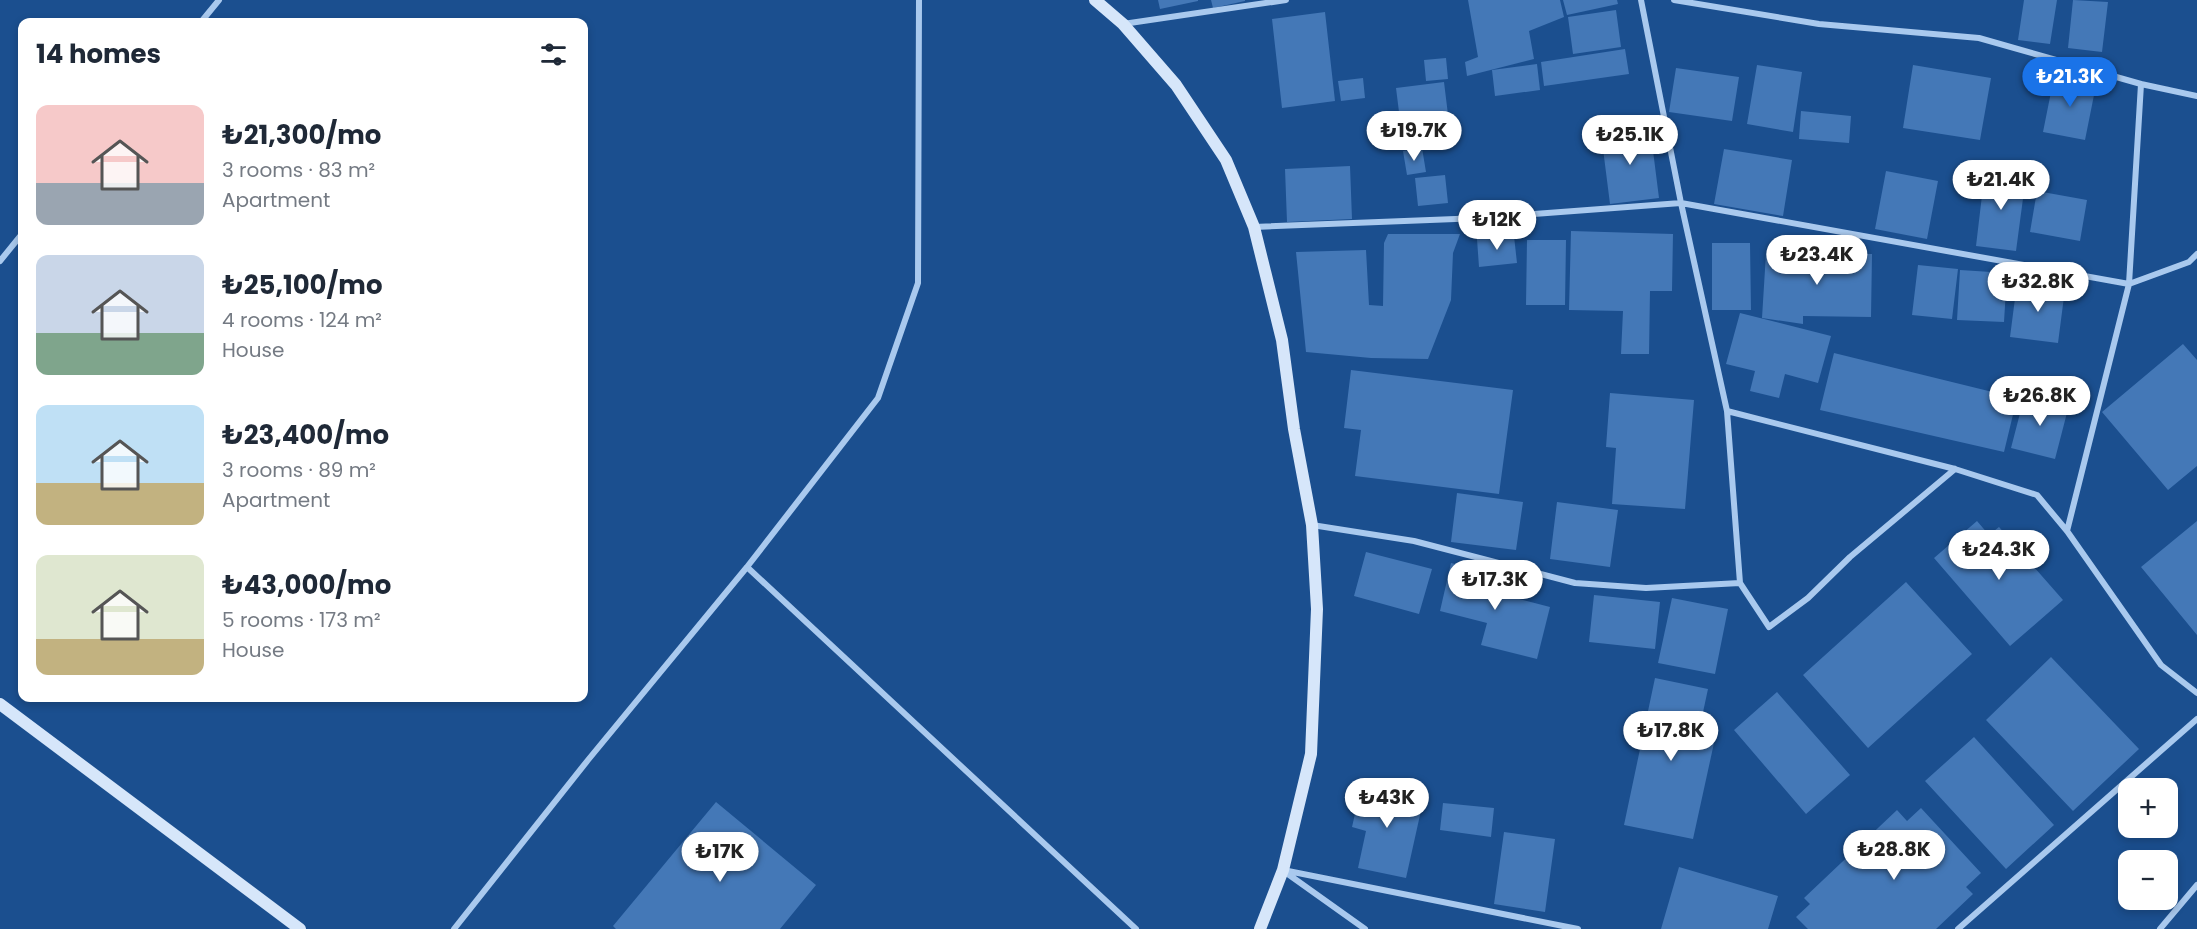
<!DOCTYPE html>
<html lang="en">
<head>
<meta charset="utf-8">
<style>
  :root { --surface:#fff; --page:#f6f6f7; --text:#1f2937; --muted:#747a83; --accent:#1a73e8 }
  body { margin:0; font-family:Poppins,sans-serif; background:var(--page); color:var(--text); height:100vh; display:flex; flex-direction:column; font-size:22px; white-space:nowrap }
  * { box-sizing:border-box; margin:0 }
  p { font-size:20px; color:var(--muted) }
  .icon { flex:none; width:33px; height:33px; fill:none; stroke:currentColor; stroke-width:2; stroke-linecap:round; stroke-linejoin:round }
  .map { position:relative; flex:1; overflow:hidden }
  .details { position:absolute; left:18px; top:18px; width:570px; height:684px; display:flex; flex-direction:column; background:var(--surface); border-radius:12px; box-shadow:0 3px 9px #0003 }
  .details>* { flex:none }
  .tools { position:absolute; left:2118px; top:778px; display:grid; gap:12px }
  .tools a { display:grid; place-items:center; width:60px; height:60px; border-radius:12px; background:var(--surface); box-shadow:0 3px 9px #0003; font-size:30px }
  .price { position:absolute; translate:-50% -51px; padding:0 14px; border-radius:21px; background:#fff; color:#222; font-size:20px; line-height:39px; filter:drop-shadow(0 2px 3px #0008) }
  .price::after { content:''; position:absolute; left:50%; top:36px; width:18px; height:14px; margin-left:-9px; background:inherit; clip-path:polygon(0 0,100% 0,50% 100%) }
  .price.active { background:var(--accent); color:#fff }
  ul { padding:0; list-style:none }
  li { display:flex; align-items:center; gap:18px; height:150px; padding:0 18px }
  li span { display:grid; place-items:center; flex:none; width:168px; height:120px; border-radius:12px; color:#555 }
  li>.icon { margin-inline-start:auto }
  span .icon { width:72px; height:72px; fill:#fffc; stroke-width:1 }
  li b { font-size:26px }
  h2 { display:flex; justify-content:space-between; align-items:center; height:72px; padding:0 18px; font-size:26px }
  .map>svg:first-child { display:block }
  .building { fill:#4478b7 }
  .lines { fill:none; stroke-linecap:round; stroke-linejoin:round }
  .street { stroke:#a9c9ee; stroke-width:6 }
  .secondary { stroke:#d6e6fa; stroke-width:12 }
</style>
</head>
<body>
<div class="map">
<svg width="2197" height="929" viewBox="0 0 2197 929">
  <rect width="100%" height="100%" fill="#1b4f8f"/>
  <path class="building" d="M 1158,0 L 1198,0 L 1198,1 L 1160,9 Z
    M 1211,0 L 1245,0 L 1245,1 L 1213,8 Z
    M 1468,0 L 1560,0 L 1564,17 L 1529,31 L 1534,59 L 1467,76 L 1465,62 L 1478,57 Z
    M 1563,0 L 1617,0 L 1618,4 L 1567,15 Z
    M 2024,0 L 2057,0 L 2050,44 L 2018,40 Z
    M 2073,0 L 2108,2 L 2102,52 L 2068,48 Z
    M 1616,10 L 1621,47 L 1573,54 L 1568,17 Z
    M 1325,12 L 1335,101 L 1282,108 L 1272,19 Z
    M 1625,49 L 1629,74 L 1544,86 L 1541,62 Z
    M 1446,58 L 1448,79 L 1426,81 L 1424,60 Z
    M 1537,64 L 1540,90 L 1495,96 L 1492,70 Z
    M 1757,65 L 1802,72 L 1793,132 L 1747,124 Z
    M 1913,65 L 1991,78 L 1980,140 L 1903,128 Z
    M 1676,68 L 1739,77 L 1732,121 L 1669,112 Z
    M 2054,77 L 2096,85 L 2085,140 L 2043,132 Z
    M 1363,78 L 1365,98 L 1341,101 L 1338,81 Z
    M 1444,82 L 1450,131 L 1402,136 L 1396,88 Z
    M 1801,111 L 1851,116 L 1849,143 L 1799,139 Z
    M 1650,127 L 1659,198 L 1610,204 L 1601,133 Z
    M 1422,148 L 1426,172 L 1407,175 L 1403,151 Z
    M 1724,149 L 1792,160 L 1783,216 L 1714,204 Z
    M 1350,166 L 1352,219 L 1287,222 L 1285,169 Z
    M 1985,170 L 2026,176 L 2016,251 L 1976,246 Z
    M 1886,171 L 1938,181 L 1927,239 L 1875,229 Z
    M 1445,175 L 1448,203 L 1418,206 L 1415,178 Z
    M 2037,191 L 2087,200 L 2080,241 L 2030,232 Z
    M 1571,231 L 1673,234 L 1672,291 L 1650,291 L 1649,354 L 1621,354 L 1623,311 L 1569,310 Z
    M 1388,234 L 1460,234 L 1453,253 L 1451,300 L 1428,359 L 1371,358 L 1306,352 L 1296,252 L 1366,250 L 1369,305 L 1383,306 L 1384,243 Z
    M 1514,236 L 1517,263 L 1479,267 L 1477,239 Z
    M 1527,240 L 1566,240 L 1565,305 L 1526,305 Z
    M 1712,243 L 1750,243 L 1751,310 L 1712,310 Z
    M 1766,253 L 1872,254 L 1871,317 L 1803,316 L 1803,324 L 1762,318 Z
    M 1918,265 L 1958,269 L 1952,319 L 1912,315 Z
    M 1960,270 L 2007,273 L 2004,322 L 1957,320 Z
    M 2017,283 L 2065,289 L 2058,343 L 2010,337 Z
    M 1740,313 L 1831,336 L 1818,383 L 1785,374 L 1779,398 L 1750,391 L 1755,371 L 1726,364 Z
    M 2183,344 L 2197,360 L 2197,466 L 2168,490 L 2102,412 Z
    M 1834,353 L 2017,398 L 2004,452 L 1820,410 Z
    M 1351,370 L 1513,390 L 1499,494 L 1355,476 L 1361,430 L 1344,428 Z
    M 1610,393 L 1694,400 L 1685,509 L 1612,504 L 1616,448 L 1606,447 Z
    M 2025,394 L 2069,405 L 2055,459 L 2011,448 Z
    M 1457,493 L 1523,502 L 1516,550 L 1451,542 Z
    M 1557,502 L 1618,510 L 1610,567 L 1550,559 Z
    M 1977,521 L 1989,535 L 1999,527 L 2063,600 L 2010,646 L 1934,558 Z
    M 2197,521 L 2197,635 L 2141,567 Z
    M 1366,552 L 1432,569 L 1419,614 L 1354,596 Z
    M 1451,563 L 1507,577 L 1503,595 L 1550,607 L 1537,659 L 1481,645 L 1487,623 L 1440,611 Z
    M 1906,582 L 1972,654 L 1868,748 L 1803,675 Z
    M 1594,595 L 1660,602 L 1655,649 L 1589,642 Z
    M 1672,598 L 1728,609 L 1715,674 L 1658,663 Z
    M 2051,657 L 2139,749 L 2073,811 L 1986,720 Z
    M 1655,678 L 1708,689 L 1697,740 L 1714,743 L 1693,839 L 1624,825 Z
    M 1777,692 L 1850,775 L 1806,814 L 1734,730 Z
    M 1974,737 L 2054,825 L 2006,869 L 1925,781 Z
    M 1362,783 L 1424,797 L 1406,878 L 1358,868 L 1366,831 L 1352,827 Z
    M 716,802 L 816,885 L 780,929 L 616,929 L 613,926 Z
    M 1443,803 L 1494,808 L 1491,837 L 1440,830 Z
    M 1921,808 L 1981,873 L 1966,887 L 1973,894 L 1936,929 L 1808,929 L 1796,917 L 1810,904 L 1804,898 L 1897,810 L 1907,821 Z
    M 1504,832 L 1555,839 L 1545,912 L 1494,904 Z
    M 1679,867 L 1778,896 L 1768,929 L 1661,929 Z"/>
  <g class="lines">
    <path class="street" d="M 1641,0 L 1681,203 L 1727,411 L 1955,469 L 2037,495 L 2067,531 L 2161,665 L 2197,693
      M 1674,0 L 1819,24 L 1979,38 L 2141,84 L 2129,284 L 2067,531
      M 201,22 L 219,0
      M 1123,24 L 1286,0
      M 2141,84 L 2197,96
      M 1254,227 L 1481,218 L 1681,203 L 2129,284 L 2189,262 L 2197,254
      M 0,261 L 22,234
      M 1312,525 L 1414,541 L 1575,583 L 1646,588 L 1740,583 L 1727,411
      M 747,567 L 1136,929
      M 1740,583 L 1769,627 L 1808,598 L 1850,557 L 1955,469
      M 1283,870 L 1578,929
      M 1285,872 L 1365,929
      M 454,929 L 588,760 L 747,567 L 878,398 L 918,283 L 919,0
      M 1958,929 L 2197,719
      M 2160,929 L 2197,885"/>
    <path class="secondary" d="M 1095,0 L 1123,24 L 1176,85 L 1226,160 L 1254,227 L 1282,340 L 1294,429 L 1312,525 L 1317,609 L 1311,754 L 1283,870 L 1260,929
      M 0,704 L 300,929"/>
  </g>
</svg>
<div class="tools">
<a>+</a>
<a>−</a>
</div>
<b class="price active" style="left:2070px;top:108px">₺21.3K</b>
<b class="price" style="left:1414px;top:162px">₺19.7K</b>
<b class="price" style="left:1630px;top:166px">₺25.1K</b>
<b class="price" style="left:2001px;top:211px">₺21.4K</b>
<b class="price" style="left:1497px;top:251px">₺12K</b>
<b class="price" style="left:1817px;top:286px">₺23.4K</b>
<b class="price" style="left:2038px;top:313px">₺32.8K</b>
<b class="price" style="left:2040px;top:427px">₺26.8K</b>
<b class="price" style="left:1999px;top:581px">₺24.3K</b>
<b class="price" style="left:1495px;top:611px">₺17.3K</b>
<b class="price" style="left:1671px;top:762px">₺17.8K</b>
<b class="price" style="left:1387px;top:829px">₺43K</b>
<b class="price" style="left:1894px;top:881px">₺28.8K</b>
<b class="price" style="left:720px;top:883px">₺17K</b>
<section class="details">
<h2>14 homes<svg class="icon" aria-label="filters" viewBox="0 0 24 24"><path d="M4 7h16M4 17h16"/><circle cx="9" cy="7" r="2"/><circle cx="15" cy="17" r="2"/></svg></h2>
<ul>
<li><span style="background:linear-gradient(#f6c9c9 65%,#9aa5b1 0)"><svg class="icon" aria-label="home" viewBox="0 0 24 24"><path d="M3 11l9-7 9 7M6 9v11h12V9"/></svg></span><div><b>₺21,300/mo</b><p>3 rooms · 83 m²</p><p>Apartment</p></div></li>
<li><span style="background:linear-gradient(#c9d6e8 65%,#7fa58c 0)"><svg class="icon" aria-label="home" viewBox="0 0 24 24"><path d="M3 11l9-7 9 7M6 9v11h12V9"/></svg></span><div><b>₺25,100/mo</b><p>4 rooms · 124 m²</p><p>House</p></div></li>
<li><span style="background:linear-gradient(#bfe0f5 65%,#c2b280 0)"><svg class="icon" aria-label="home" viewBox="0 0 24 24"><path d="M3 11l9-7 9 7M6 9v11h12V9"/></svg></span><div><b>₺23,400/mo</b><p>3 rooms · 89 m²</p><p>Apartment</p></div></li>
<li><span style="background:linear-gradient(#dfe7d0 70%,#c2b280 0)"><svg class="icon" aria-label="home" viewBox="0 0 24 24"><path d="M3 11l9-7 9 7M6 9v11h12V9"/></svg></span><div><b>₺43,000/mo</b><p>5 rooms · 173 m²</p><p>House</p></div></li>
</ul>
</section>
</div>
</body>
</html>
